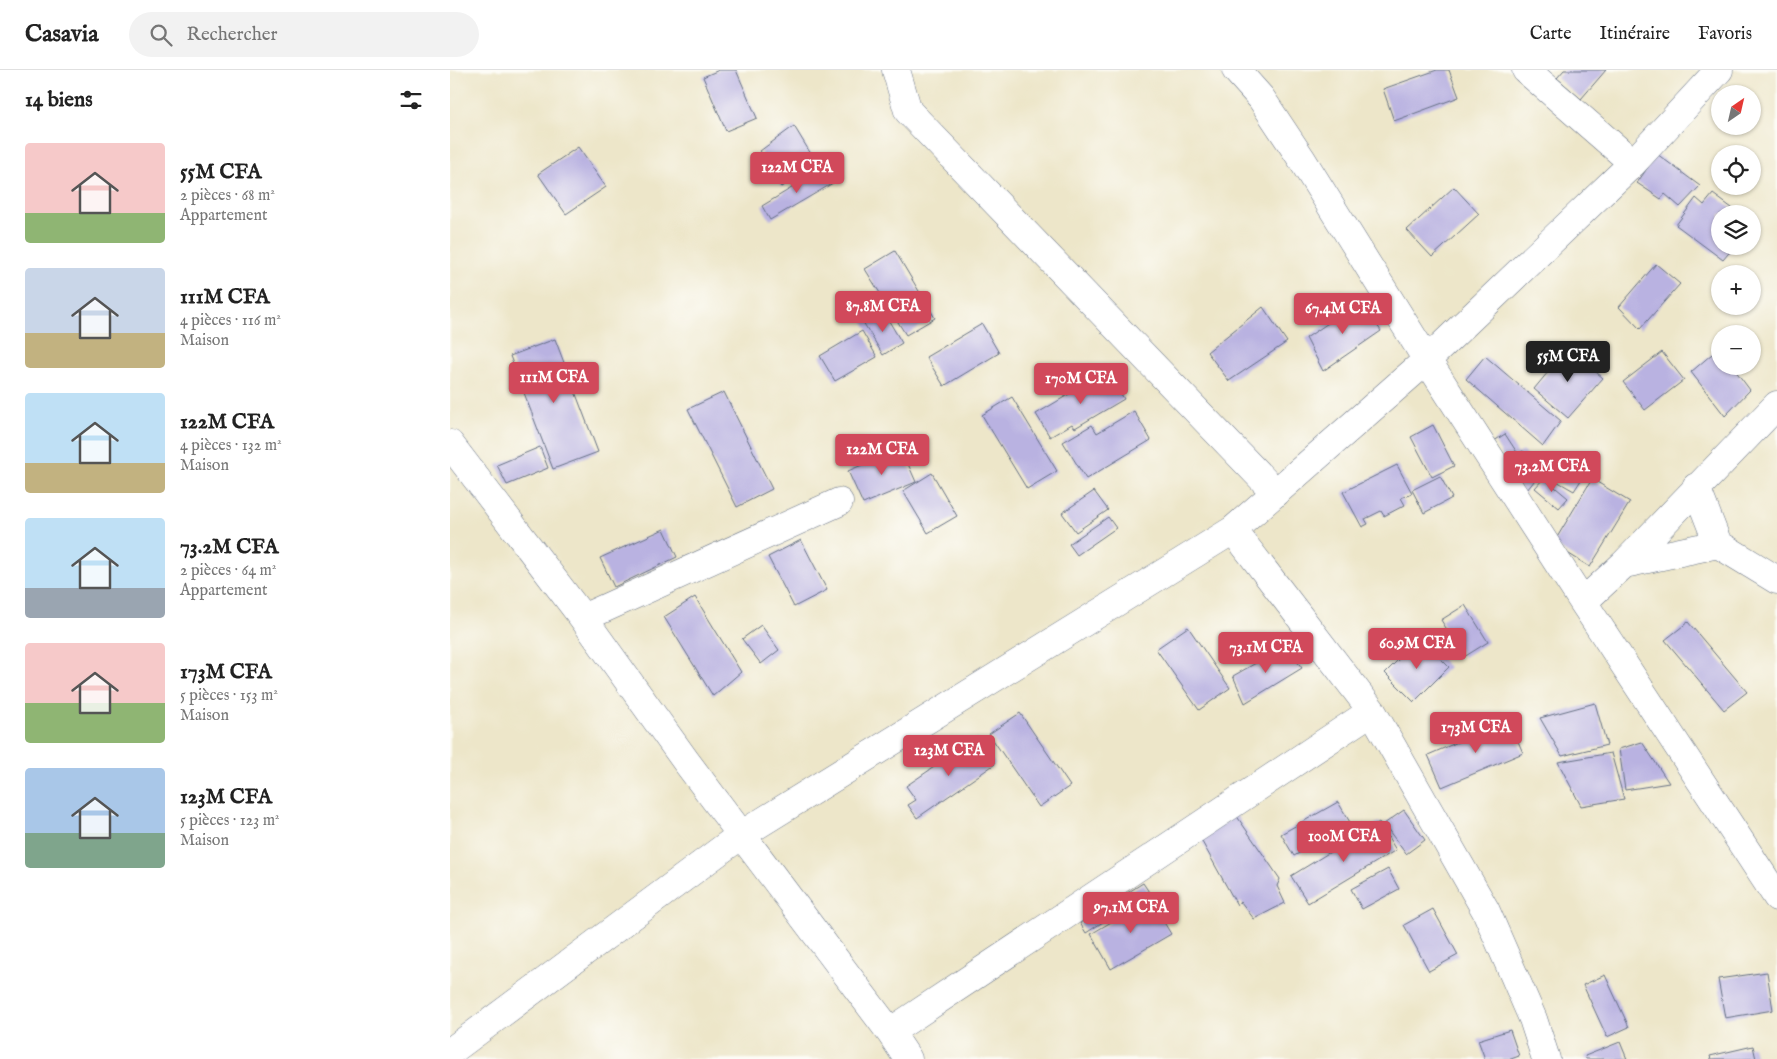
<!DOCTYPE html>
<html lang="fr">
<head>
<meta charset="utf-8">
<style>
  :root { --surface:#fff; --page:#f2f2f2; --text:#222; --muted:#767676; --line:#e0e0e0; --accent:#d1495b }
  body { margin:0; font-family:"IM FELL English",serif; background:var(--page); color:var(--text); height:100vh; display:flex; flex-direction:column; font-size:19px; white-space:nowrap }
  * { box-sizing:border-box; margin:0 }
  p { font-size:16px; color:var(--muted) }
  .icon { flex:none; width:28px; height:28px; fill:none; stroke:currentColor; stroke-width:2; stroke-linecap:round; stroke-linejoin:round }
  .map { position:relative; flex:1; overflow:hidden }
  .sheet { display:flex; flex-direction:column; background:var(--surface); width:450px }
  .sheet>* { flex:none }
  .needle { width:32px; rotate:34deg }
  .controls { position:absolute; left:1261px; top:15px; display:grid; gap:10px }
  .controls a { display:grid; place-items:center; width:50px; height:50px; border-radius:50%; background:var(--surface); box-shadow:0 1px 4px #0004; font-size:25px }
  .price { position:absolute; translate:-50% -42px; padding:0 11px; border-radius:5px; background:var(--accent); color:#fff; font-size:16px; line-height:32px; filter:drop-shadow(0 1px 2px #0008) }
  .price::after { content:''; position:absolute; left:50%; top:30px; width:15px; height:11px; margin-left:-8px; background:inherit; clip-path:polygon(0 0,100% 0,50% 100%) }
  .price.on { background:#222; color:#fff }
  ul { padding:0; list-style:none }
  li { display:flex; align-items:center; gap:15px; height:125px; padding:0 25px }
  li span { display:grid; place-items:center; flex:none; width:140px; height:100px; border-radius:5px; color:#555 }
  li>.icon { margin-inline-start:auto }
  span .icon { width:60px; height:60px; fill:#fffc; stroke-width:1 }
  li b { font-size:21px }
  h2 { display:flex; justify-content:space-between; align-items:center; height:60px; padding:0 25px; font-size:21px }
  header { display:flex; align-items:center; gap:30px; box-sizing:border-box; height:70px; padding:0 25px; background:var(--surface); border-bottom:1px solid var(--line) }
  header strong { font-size:24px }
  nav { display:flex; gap:28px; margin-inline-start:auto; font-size:18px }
  .search { width:350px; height:45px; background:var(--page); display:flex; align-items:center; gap:12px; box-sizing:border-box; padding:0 18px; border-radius:28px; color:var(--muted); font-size:19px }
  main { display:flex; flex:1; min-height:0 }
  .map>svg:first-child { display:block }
  .building { fill:#b9b2e1 }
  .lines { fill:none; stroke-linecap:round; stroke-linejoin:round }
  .minor-casing { stroke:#646f83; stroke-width:29 }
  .minor { stroke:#fff; stroke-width:28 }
</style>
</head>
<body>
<header>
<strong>Casavia</strong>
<div class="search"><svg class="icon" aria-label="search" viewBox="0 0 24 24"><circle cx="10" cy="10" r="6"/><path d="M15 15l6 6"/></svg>Rechercher</div>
<nav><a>Carte</a><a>Itinéraire</a><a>Favoris</a></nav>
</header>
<main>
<section class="sheet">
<h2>14 biens<svg class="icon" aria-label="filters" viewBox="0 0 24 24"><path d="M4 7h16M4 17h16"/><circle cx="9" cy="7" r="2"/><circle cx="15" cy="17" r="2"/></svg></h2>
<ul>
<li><span style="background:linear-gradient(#f6c9c9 70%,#8fb573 0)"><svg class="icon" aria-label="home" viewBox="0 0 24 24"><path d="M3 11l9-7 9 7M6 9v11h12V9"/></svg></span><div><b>55M CFA</b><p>2 pièces · 68 m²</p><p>Appartement</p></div></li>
<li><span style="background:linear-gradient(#c9d6e8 65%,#c2b280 0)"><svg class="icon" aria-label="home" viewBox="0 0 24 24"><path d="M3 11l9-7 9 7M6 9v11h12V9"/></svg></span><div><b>111M CFA</b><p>4 pièces · 116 m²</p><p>Maison</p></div></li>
<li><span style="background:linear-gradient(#bfe0f5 70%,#c2b280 0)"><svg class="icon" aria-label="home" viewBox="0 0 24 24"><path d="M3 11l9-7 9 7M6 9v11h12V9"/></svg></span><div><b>122M CFA</b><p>4 pièces · 132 m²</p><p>Maison</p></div></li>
<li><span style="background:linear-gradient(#bfe0f5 70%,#9aa5b1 0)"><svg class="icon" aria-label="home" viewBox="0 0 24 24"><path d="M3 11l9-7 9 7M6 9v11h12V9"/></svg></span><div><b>73.2M CFA</b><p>2 pièces · 64 m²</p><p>Appartement</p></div></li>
<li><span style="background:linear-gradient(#f6c9c9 60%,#8fb573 0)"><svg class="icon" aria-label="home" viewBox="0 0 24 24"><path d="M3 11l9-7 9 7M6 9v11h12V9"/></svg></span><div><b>173M CFA</b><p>5 pièces · 153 m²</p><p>Maison</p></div></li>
<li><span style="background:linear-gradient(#a9c7e8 65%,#7fa58c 0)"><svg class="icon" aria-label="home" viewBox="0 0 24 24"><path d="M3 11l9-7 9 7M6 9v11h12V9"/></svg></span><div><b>123M CFA</b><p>5 pièces · 123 m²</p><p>Maison</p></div></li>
</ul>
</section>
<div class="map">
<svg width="1327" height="989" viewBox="0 0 1327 989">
  <rect width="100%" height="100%" fill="#fdfcf7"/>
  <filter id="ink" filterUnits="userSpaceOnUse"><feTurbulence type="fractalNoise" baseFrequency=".02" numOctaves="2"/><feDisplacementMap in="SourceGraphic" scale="10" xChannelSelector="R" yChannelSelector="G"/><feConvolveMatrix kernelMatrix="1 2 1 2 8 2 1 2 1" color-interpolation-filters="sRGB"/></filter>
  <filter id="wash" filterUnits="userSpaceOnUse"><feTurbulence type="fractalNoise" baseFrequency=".0096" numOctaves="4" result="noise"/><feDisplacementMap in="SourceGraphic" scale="20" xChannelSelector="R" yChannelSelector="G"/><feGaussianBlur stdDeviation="1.12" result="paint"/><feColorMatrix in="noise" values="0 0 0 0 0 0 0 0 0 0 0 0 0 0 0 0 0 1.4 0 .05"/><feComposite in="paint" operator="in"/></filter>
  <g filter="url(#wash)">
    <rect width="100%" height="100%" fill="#ede6c9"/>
    <g id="blocks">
      <path class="building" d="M 269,0 L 286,0 L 307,48 L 276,61 L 253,7 Z
        M 987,0 L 999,0 L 1009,27 L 944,51 L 933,19 Z
        M 1114,0 L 1156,0 L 1131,29 L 1107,8 Z
        M 344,56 L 367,94 L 331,117 L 310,81 Z
        M 128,77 L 156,117 L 116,144 L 88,104 Z
        M 1207,84 L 1250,116 L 1230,137 L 1215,124 L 1211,129 L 1187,113 Z
        M 373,99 L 383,113 L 320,150 L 312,136 Z
        M 1004,117 L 1029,144 L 982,187 L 957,160 Z
        M 1263,124 L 1290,144 L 1270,144 L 1270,176 L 1280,176 L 1283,178 L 1273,190 L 1226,155 L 1246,128 L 1254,135 Z
        M 445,181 L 485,248 L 456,265 L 415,199 Z
        M 1206,194 L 1230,214 L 1190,259 L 1169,237 Z
        M 911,231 L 931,261 L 873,301 L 856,268 Z
        M 813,237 L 837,272 L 779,311 L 757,282 Z
        M 433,241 L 452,273 L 433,285 L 413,252 Z
        M 532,254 L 549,283 L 494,316 L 476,287 Z
        M 412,261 L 427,287 L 385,311 L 370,286 Z
        M 105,269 L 148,382 L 103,399 L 60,286 Z
        M 1118,278 L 1153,308 L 1118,348 L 1084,319 Z
        M 1269,278 L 1270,280 L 1270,296 L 1282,296 L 1300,320 L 1275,346 L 1241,302 Z
        M 1212,282 L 1234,310 L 1195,340 L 1173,312 Z
        M 1035,286 L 1111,351 L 1093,376 L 1016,309 Z
        M 658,301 L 674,329 L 625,358 L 622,354 L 600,367 L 586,344 Z
        M 274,322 L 322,419 L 287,437 L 238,339 Z
        M 562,327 L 607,401 L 577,419 L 532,345 Z
        M 684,341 L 701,370 L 636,409 L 613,372 L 642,355 L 647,363 Z
        M 983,355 L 1004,396 L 982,407 L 961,367 Z
        M 1055,364 L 1068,384 L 1073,381 L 1088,406 L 1074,424 L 1044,371 Z
        M 90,377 L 98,398 L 57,415 L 47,395 Z
        M 451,378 L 466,412 L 413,434 L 398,401 Z
        M 1097,386 L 1133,407 L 1124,421 L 1089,401 Z
        M 947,395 L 962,423 L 951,428 L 955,435 L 934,446 L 931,441 L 915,449 L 918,454 L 912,457 L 893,422 Z
        M 482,403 L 507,446 L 478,463 L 453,421 Z
        M 990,406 L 1002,428 L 974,443 L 962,420 Z
        M 1094,408 L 1118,428 L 1109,438 L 1085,418 Z
        M 1142,409 L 1180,432 L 1140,497 L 1103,474 Z
        M 644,421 L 658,440 L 626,462 L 612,443 Z
        M 658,447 L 666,458 L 627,485 L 619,474 Z
        M 214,459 L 227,487 L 164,517 L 150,488 Z
        M 351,470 L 377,520 L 344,537 L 318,487 Z
        M 245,527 L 291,602 L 263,626 L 214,547 Z
        M 1015,535 L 1038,572 L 1014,587 L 991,550 Z
        M 1238,552 L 1297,622 L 1274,640 L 1215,570 Z
        M 311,555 L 329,580 L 311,594 L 292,569 Z
        M 738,557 L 780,618 L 749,640 L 706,579 Z
        M 970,568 L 999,597 L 964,632 L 935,603 Z
        M 836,576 L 852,598 L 795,633 L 783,606 Z
        M 1145,633 L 1157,675 L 1112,686 L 1090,648 Z
        M 570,643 L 620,716 L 589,737 L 539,664 Z
        M 1059,650 L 1073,683 L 992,717 L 978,685 Z
        M 527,668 L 545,694 L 467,748 L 458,735 L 466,730 L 456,716 Z
        M 1192,672 L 1219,713 L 1175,720 L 1169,679 Z
        M 1161,683 L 1174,729 L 1131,736 L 1108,692 Z
        M 888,732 L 901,754 L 844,786 L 831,764 Z
        M 954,740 L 975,770 L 956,784 L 934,754 Z
        M 786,745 L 830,809 L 827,816 L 835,833 L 804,849 L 791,832 L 787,835 L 751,770 Z
        M 929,752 L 946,780 L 858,833 L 841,806 Z
        M 938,799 L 949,819 L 912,839 L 901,819 Z
        M 693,813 L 699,822 L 636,863 L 630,853 Z
        M 700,829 L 721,864 L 661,899 L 641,864 Z
        M 983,839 L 1008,885 L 979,901 L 954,855 Z
        M 1317,902 L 1323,940 L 1275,948 L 1268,909 Z
        M 1155,905 L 1179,957 L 1157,967 L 1133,915 Z
        M 1060,960 L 1069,986 L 1061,989 L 1035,989 L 1028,970 Z
        M 1170,972 L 1177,989 L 1136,989 L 1135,986 Z
        M 1303,976 L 1306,989 L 1261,989 L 1260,986 Z"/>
    </g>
  </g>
  <g filter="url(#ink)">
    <use href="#blocks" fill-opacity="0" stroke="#646f83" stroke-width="1"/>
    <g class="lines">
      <g class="minor-casing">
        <path id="minor" d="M 446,0 L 458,41 L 826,423
          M 786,0 L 811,28 L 851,88 L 977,290 L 1133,532 L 1327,827
          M 1076,0 L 1183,93
          M 0,374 L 133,548 L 235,690 L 440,962 L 458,989
          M 1246,417 L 1268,474
          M 1174,494 L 1268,474 L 1327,510
          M 1133,532 L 1174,494 L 1327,335
          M 133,548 L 389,432
          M 922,641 L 1036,841 L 1083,949 L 1096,989
          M 440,962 L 922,641 L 783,460
          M 0,982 L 291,765 L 783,460 L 977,290 L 1183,93 L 1269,0"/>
      </g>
      <use href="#minor" class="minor"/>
    </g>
  </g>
</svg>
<div class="controls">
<a><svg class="needle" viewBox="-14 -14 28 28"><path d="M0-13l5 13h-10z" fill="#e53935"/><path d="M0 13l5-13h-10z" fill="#767676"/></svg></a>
<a><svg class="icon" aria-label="locate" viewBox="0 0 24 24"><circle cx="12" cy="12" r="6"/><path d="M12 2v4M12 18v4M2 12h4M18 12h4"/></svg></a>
<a><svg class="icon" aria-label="layers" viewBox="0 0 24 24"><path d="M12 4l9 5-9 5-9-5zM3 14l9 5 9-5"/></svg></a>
<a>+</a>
<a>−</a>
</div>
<b class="price" style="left:347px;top:124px">122M CFA</b>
<b class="price" style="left:433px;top:263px">87.8M CFA</b>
<b class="price" style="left:893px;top:265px">67.4M CFA</b>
<b class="price on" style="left:1118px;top:313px">55M CFA</b>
<b class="price" style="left:104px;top:334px">111M CFA</b>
<b class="price" style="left:631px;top:335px">170M CFA</b>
<b class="price" style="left:432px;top:406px">122M CFA</b>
<b class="price" style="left:1102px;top:423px">73.2M CFA</b>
<b class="price" style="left:967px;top:600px">60.9M CFA</b>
<b class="price" style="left:816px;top:604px">73.1M CFA</b>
<b class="price" style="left:1026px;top:684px">173M CFA</b>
<b class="price" style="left:499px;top:707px">123M CFA</b>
<b class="price" style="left:894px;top:793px">100M CFA</b>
<b class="price" style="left:681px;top:864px">97.1M CFA</b>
</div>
</main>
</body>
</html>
